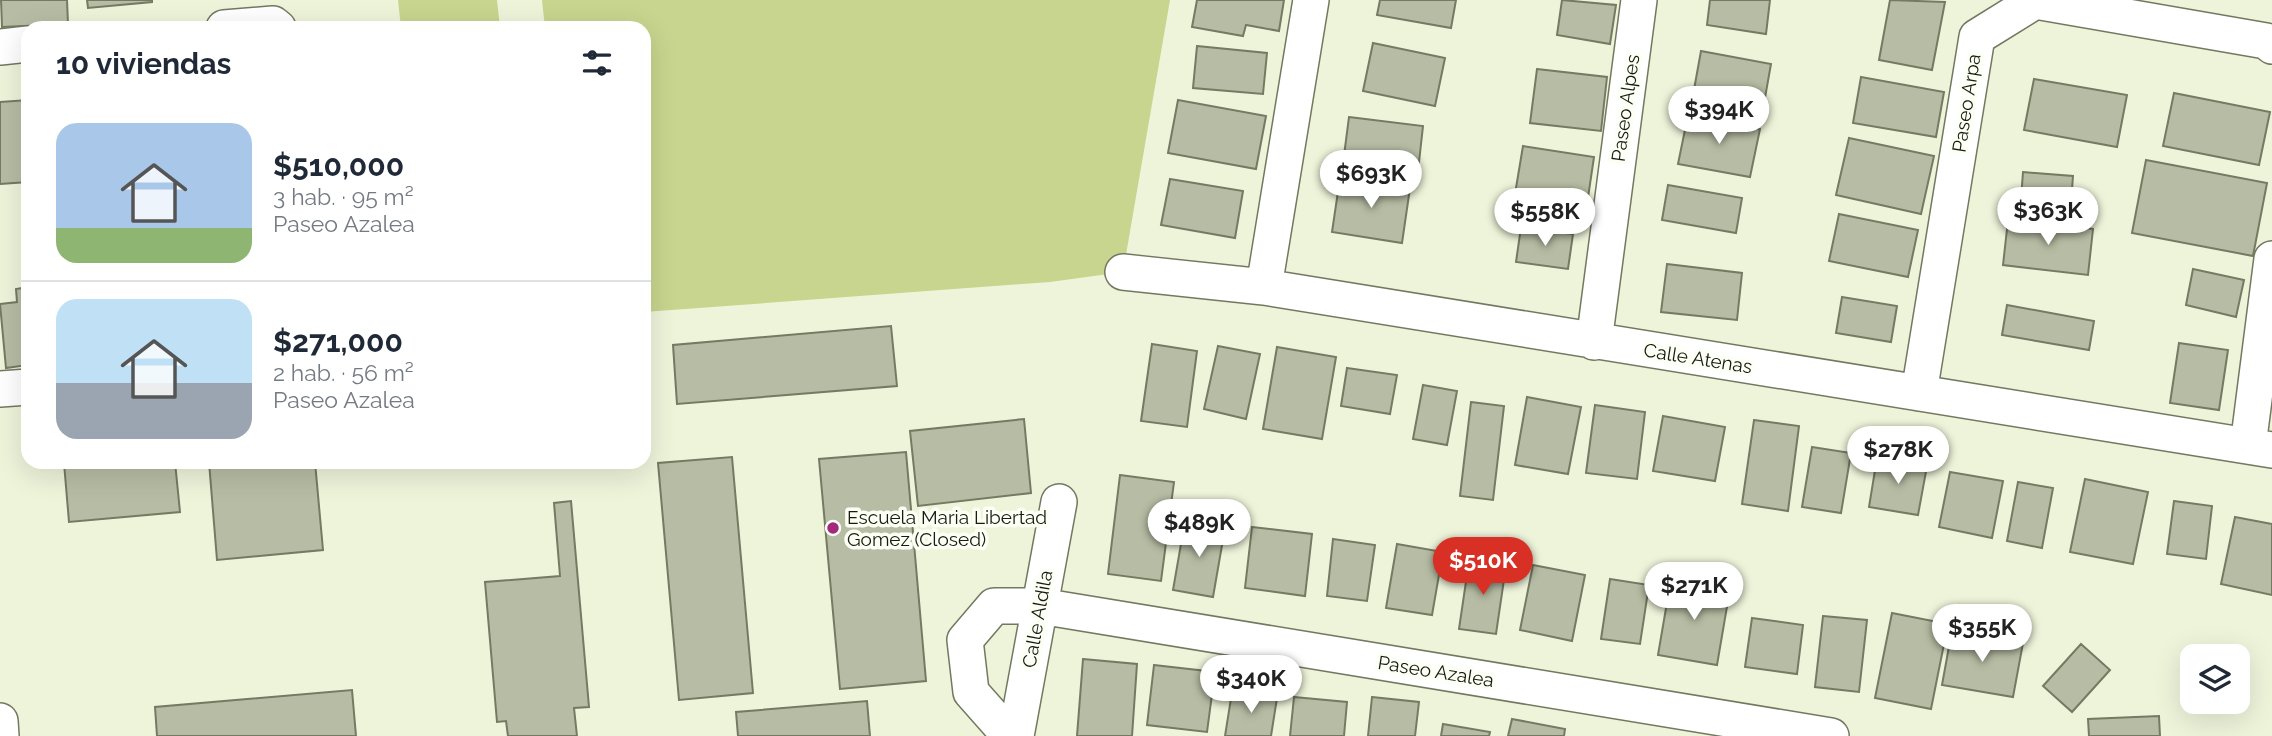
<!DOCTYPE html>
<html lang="es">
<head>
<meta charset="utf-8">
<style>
  :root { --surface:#fff; --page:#f6f6f7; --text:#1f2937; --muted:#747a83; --line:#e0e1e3; --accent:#d93025 }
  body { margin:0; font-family:Raleway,sans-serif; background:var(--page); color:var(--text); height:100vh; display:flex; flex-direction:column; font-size:26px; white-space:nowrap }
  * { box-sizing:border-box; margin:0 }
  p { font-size:23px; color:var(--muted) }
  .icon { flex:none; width:38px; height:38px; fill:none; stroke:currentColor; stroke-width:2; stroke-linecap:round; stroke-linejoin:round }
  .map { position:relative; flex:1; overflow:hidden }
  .details { position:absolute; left:21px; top:21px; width:630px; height:448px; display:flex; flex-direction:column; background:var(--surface); border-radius:21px; box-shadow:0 7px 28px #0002 }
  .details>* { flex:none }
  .tools { position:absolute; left:2180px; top:644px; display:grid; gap:14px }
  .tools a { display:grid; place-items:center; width:70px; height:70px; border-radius:14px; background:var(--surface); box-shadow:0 7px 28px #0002; font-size:35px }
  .price { position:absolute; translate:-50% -60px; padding:0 16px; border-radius:24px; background:#fff; color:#222; font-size:23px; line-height:46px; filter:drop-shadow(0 2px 4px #0008) }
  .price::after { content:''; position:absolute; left:50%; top:42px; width:21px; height:16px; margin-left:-10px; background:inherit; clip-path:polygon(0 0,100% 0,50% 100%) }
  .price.current { background:var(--accent); color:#fff }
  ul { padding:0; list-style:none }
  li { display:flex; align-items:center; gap:21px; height:175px; padding:0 35px }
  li+li { border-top:2px solid var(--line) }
  li span { display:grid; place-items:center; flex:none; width:196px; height:140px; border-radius:21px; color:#555 }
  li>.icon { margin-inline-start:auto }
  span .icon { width:84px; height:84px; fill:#fffc; stroke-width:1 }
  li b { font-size:30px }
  h2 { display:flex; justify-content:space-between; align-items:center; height:84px; padding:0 35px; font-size:30px }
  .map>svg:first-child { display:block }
  .green { fill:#c7d58e }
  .building { fill:#b7bda4; stroke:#757a63; stroke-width:2 }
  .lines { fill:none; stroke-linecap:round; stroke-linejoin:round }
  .minor-casing { stroke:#737861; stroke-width:38 }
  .minor { stroke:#fff; stroke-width:35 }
  .poi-dot { fill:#a4297d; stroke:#fcfff4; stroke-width:2.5 }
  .labels { text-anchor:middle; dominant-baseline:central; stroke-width:7; stroke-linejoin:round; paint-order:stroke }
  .street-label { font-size:19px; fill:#191b12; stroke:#fcfff4 }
  .poi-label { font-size:19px; fill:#191b12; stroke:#fcfff4; text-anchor:start }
</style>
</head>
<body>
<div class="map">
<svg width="2272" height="736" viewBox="0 0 2272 736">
  <rect width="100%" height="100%" fill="#eef4da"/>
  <path class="green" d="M 398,0 L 497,0 L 500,28 L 401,28 Z
    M 542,0 L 1170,0 L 1123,272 L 1050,282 L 644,312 L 644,28 L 545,28 Z"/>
  <path class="building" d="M 1,0 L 67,0 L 68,24 L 2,27 Z
    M 87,0 L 152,0 L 152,2 L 88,8 Z
    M 1197,0 L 1284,0 L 1279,31 L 1246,25 L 1243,36 L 1192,27 Z
    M 1380,0 L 1456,0 L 1451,28 L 1377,15 Z
    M 1562,0 L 1616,5 L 1610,44 L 1557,35 Z
    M 1710,0 L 1770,0 L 1766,34 L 1707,25 Z
    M 1890,0 L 1945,2 L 1932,70 L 1879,60 Z
    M 1373,43 L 1445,58 L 1435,106 L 1363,91 Z
    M 1197,46 L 1267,53 L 1263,94 L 1193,88 Z
    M 1701,51 L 1771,64 L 1763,109 L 1693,95 Z
    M 1537,69 L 1607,77 L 1601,131 L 1530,123 Z
    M 1861,77 L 1944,92 L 1936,137 L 1853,123 Z
    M 2034,79 L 2127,95 L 2117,147 L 2024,130 Z
    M 2174,93 L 2270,112 L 2259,165 L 2163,146 Z
    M 28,100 L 28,182 L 0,184 L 0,102 Z
    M 1178,100 L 1266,116 L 1256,169 L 1168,153 Z
    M 1688,115 L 1760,129 L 1750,177 L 1678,164 Z
    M 1349,117 L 1423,126 L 1418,171 L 1343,163 Z
    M 1849,138 L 1934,156 L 1921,214 L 1836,195 Z
    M 1523,146 L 1594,157 L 1586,211 L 1514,200 Z
    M 2146,160 L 2267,183 L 2253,256 L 2132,233 Z
    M 2023,172 L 2073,176 L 2071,203 L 2021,199 Z
    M 1340,178 L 1410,188 L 1402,243 L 1332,232 Z
    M 1170,179 L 1243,191 L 1235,238 L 1161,225 Z
    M 1668,185 L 1742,198 L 1736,233 L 1662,220 Z
    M 1839,214 L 1918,230 L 1908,277 L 1829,261 Z
    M 2008,220 L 2093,229 L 2088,275 L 2003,265 Z
    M 1521,227 L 1573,234 L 1568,269 L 1516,262 Z
    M 1667,264 L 1742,273 L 1737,320 L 1661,312 Z
    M 2193,269 L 2244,280 L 2236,317 L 2186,305 Z
    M 28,287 L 28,365 L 6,368 L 0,304 L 17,302 L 16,289 Z
    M 1842,297 L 1897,306 L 1891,342 L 1836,333 Z
    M 2007,305 L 2094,321 L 2089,350 L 2002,335 Z
    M 891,326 L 897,386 L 677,404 L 673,345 Z
    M 2179,343 L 2228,350 L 2219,410 L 2170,403 Z
    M 1152,344 L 1197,351 L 1187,427 L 1141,421 Z
    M 1218,346 L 1260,354 L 1246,419 L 1204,409 Z
    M 1277,347 L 1336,357 L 1322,439 L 1263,429 Z
    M 1347,368 L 1397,375 L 1390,414 L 1341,406 Z
    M 1423,385 L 1457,391 L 1447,445 L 1413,439 Z
    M 1527,397 L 1581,407 L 1568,474 L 1515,465 Z
    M 1471,402 L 1504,406 L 1493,500 L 1460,496 Z
    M 1595,405 L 1645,412 L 1637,479 L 1586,473 Z
    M 1663,416 L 1725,427 L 1715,481 L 1653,471 Z
    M 1024,419 L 1031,493 L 918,506 L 910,431 Z
    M 1754,420 L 1799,426 L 1788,511 L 1742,504 Z
    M 1812,447 L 1851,453 L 1841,513 L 1802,507 Z
    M 906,452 L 926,681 L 840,689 L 819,459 Z
    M 732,457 L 753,693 L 679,700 L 658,463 Z
    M 1877,458 L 1927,466 L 1918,515 L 1869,507 Z
    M 175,462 L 180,512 L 69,522 L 64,463 Z
    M 209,462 L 315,462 L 323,550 L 217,560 Z
    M 1950,472 L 2003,481 L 1992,538 L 1939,527 Z
    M 1120,475 L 1174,482 L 1161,581 L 1108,574 Z
    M 2085,479 L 2148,492 L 2133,564 L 2070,552 Z
    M 2018,482 L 2053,488 L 2042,548 L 2007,541 Z
    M 571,501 L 589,707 L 574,708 L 577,736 L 508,736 L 506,721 L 497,722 L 485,582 L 560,576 L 554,503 Z
    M 2174,501 L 2212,506 L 2206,559 L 2167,554 Z
    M 2235,517 L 2272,524 L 2272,595 L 2221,584 Z
    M 1185,521 L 1225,528 L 1213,597 L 1173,590 Z
    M 1252,527 L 1312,534 L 1305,596 L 1245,588 Z
    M 1333,539 L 1375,545 L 1367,601 L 1327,596 Z
    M 1397,544 L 1443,552 L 1432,615 L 1386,608 Z
    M 1469,561 L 1506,566 L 1496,634 L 1459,629 Z
    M 1533,565 L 1585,575 L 1572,641 L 1520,630 Z
    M 1610,579 L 1649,585 L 1640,644 L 1601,639 Z
    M 1671,579 L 1730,589 L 1717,665 L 1658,655 Z
    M 1892,613 L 1948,624 L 1931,709 L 1875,698 Z
    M 1823,616 L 1867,620 L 1859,692 L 1815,687 Z
    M 1752,618 L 1803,625 L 1797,674 L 1745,667 Z
    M 1952,630 L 2023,643 L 2013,697 L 1942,685 Z
    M 2081,644 L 2110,670 L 2072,712 L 2043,686 Z
    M 1083,659 L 1137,664 L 1132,736 L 1077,736 Z
    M 1154,665 L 1215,672 L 1207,732 L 1147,725 Z
    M 352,690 L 356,736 L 157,736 L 155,707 Z
    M 1232,692 L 1277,698 L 1271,736 L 1225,736 Z
    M 1294,697 L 1347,702 L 1344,736 L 1290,736 Z
    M 1372,697 L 1419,702 L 1415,736 L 1368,736 Z
    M 867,701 L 870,736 L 738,736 L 736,712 Z
    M 2159,716 L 2160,736 L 2089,736 L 2088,719 Z
    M 1512,719 L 1565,729 L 1564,736 L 1508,736 Z
    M 1443,724 L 1490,732 L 1489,736 L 1441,736 Z"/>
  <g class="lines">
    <g class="minor-casing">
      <path id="minor" d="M 224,28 L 273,24 L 278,28
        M 0,47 L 28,44
        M 1123,272 L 1264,287 L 2272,450
        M 1264,287 L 1311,0
        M 1594,342 L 1639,0
        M 0,389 L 28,387
        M 1919,393 L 1977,37 L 2035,1 L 2266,41 L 2272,46
        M 2248,446 L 2272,259
        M 0,721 L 1,736
        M 1010,736 L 971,692 L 965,640 L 994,606 L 1040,606 L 1831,736
        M 1016,736 L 1059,502"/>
    </g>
    <use href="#minor" class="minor"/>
  </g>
  <circle class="poi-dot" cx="833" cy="528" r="7"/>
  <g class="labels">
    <g class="street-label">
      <text transform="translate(1966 103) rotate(-81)">Paseo Arpa</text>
      <text transform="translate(1625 108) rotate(-82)">Paseo Alpes</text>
      <text transform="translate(1698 358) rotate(9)">Calle Atenas</text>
      <text transform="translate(1037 619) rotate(-80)">Calle Aldila</text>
      <text transform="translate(1436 671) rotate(9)">Paseo Azalea</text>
    </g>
    <g class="poi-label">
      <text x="847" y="517">Escuela Maria Libertad<tspan x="847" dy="22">Gomez (Closed)</tspan></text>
    </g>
  </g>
</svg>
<div class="tools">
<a><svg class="icon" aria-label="layers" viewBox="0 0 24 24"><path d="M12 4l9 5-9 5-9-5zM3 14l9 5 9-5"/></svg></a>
</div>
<b class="price" style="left:1719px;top:146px">$394K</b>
<b class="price" style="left:1371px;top:210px">$693K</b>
<b class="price" style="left:2048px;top:247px">$363K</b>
<b class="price" style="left:1545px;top:248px">$558K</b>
<b class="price" style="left:1898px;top:486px">$278K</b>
<b class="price" style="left:1199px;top:559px">$489K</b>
<b class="price current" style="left:1483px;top:597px">$510K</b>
<b class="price" style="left:1694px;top:622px">$271K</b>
<b class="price" style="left:1982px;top:664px">$355K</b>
<b class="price" style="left:1251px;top:715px">$340K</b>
<section class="details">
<h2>10 viviendas<svg class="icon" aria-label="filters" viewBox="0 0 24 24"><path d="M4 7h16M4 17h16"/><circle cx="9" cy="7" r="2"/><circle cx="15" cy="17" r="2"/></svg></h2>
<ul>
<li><span style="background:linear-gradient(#a9c7e8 75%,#8fb573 0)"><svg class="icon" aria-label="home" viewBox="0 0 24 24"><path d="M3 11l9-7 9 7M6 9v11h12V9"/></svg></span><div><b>$510,000</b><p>3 hab. · 95 m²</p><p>Paseo Azalea</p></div></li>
<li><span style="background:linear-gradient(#bfe0f5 60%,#9aa5b1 0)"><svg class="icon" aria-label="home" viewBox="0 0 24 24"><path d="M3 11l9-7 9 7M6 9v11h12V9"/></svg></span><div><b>$271,000</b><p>2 hab. · 56 m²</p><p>Paseo Azalea</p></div></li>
</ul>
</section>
</div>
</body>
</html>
